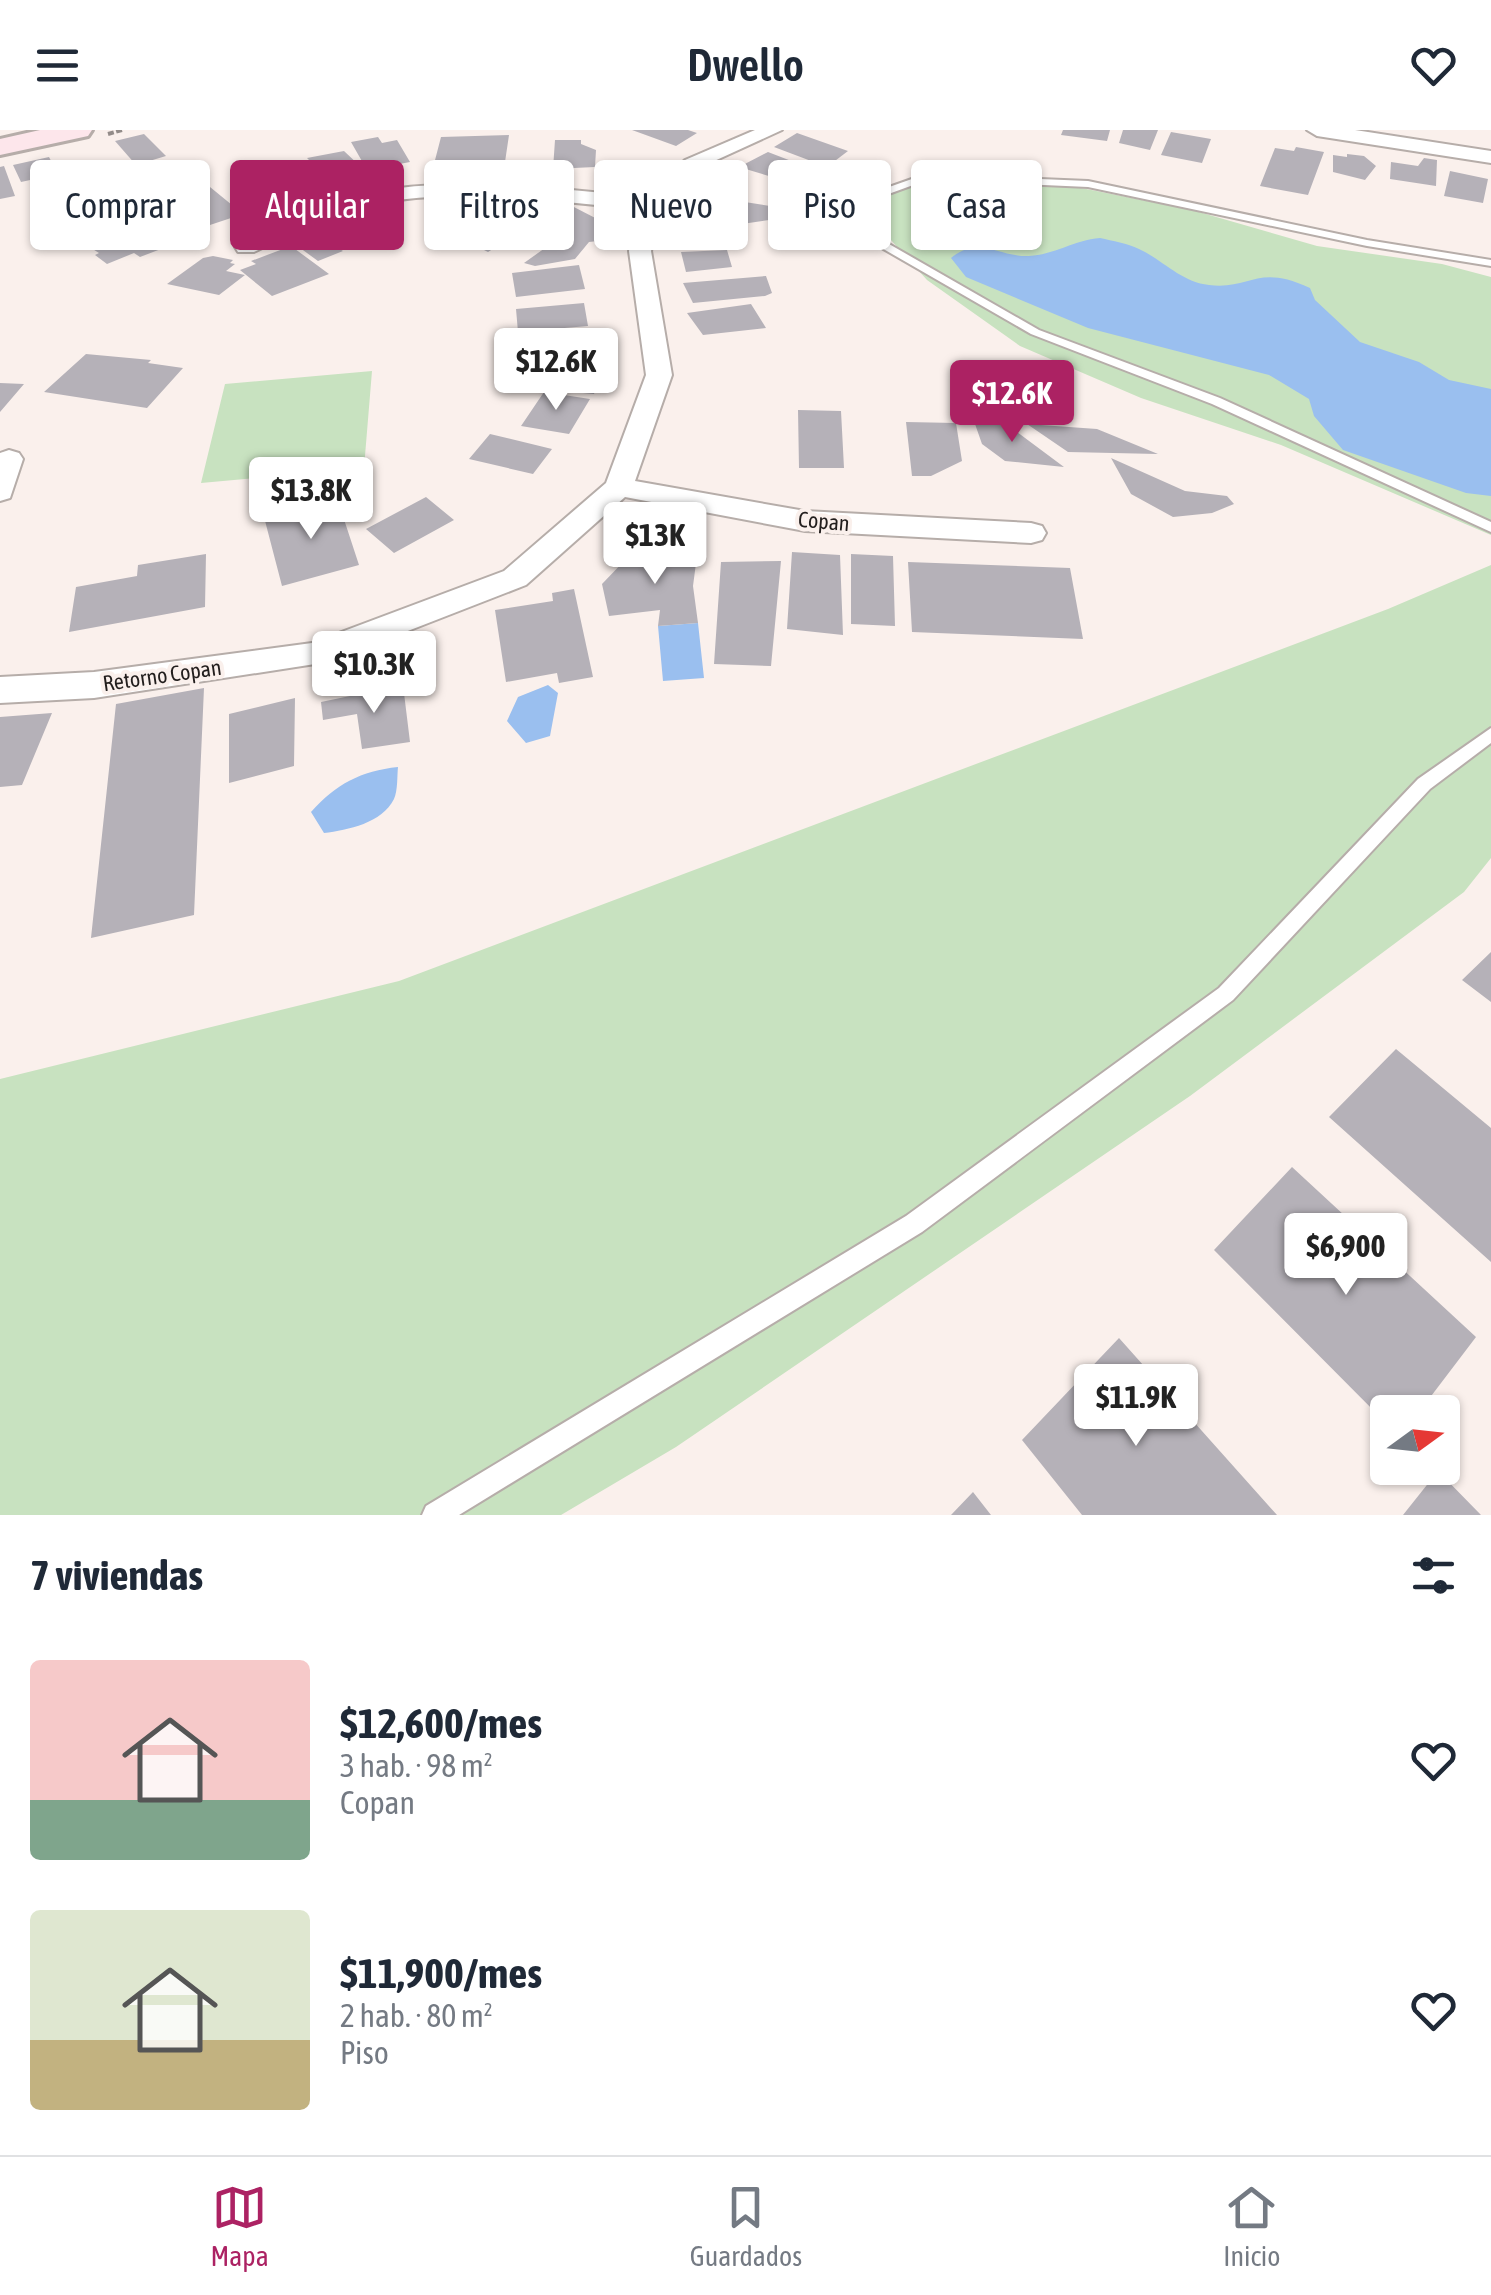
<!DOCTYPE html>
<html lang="es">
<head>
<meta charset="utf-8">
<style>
  :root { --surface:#fff; --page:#f2f2f3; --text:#1f2937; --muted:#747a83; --line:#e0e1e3; --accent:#ac2263 }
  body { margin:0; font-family:"Asap Condensed",sans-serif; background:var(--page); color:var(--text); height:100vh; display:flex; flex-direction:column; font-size:38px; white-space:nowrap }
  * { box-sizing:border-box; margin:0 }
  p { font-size:32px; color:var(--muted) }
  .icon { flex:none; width:55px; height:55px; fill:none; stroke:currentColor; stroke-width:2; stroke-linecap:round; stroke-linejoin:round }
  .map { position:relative; height:1385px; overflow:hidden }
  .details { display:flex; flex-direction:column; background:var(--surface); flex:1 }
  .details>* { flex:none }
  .banner { position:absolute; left:30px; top:30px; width:1432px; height:90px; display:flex; gap:20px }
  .needle { width:65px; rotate:75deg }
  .buttons { position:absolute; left:1370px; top:1265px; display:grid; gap:20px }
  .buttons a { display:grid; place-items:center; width:90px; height:90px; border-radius:10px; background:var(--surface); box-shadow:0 2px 8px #0004; font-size:50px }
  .price { position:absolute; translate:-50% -85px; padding:0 22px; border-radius:10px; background:#fff; color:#222; font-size:32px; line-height:65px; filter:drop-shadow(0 2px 5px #0008) }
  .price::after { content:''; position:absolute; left:50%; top:60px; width:30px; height:22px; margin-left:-15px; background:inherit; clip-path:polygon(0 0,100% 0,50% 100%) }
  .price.on { background:var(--accent); color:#fff }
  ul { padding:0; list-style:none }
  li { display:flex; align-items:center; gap:30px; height:250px; padding:0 30px }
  li span { display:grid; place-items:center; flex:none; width:280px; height:200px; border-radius:10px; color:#555 }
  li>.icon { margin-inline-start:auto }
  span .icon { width:120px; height:120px; fill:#fffc; stroke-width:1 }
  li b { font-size:42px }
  h2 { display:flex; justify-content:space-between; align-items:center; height:120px; padding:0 30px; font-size:42px }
  .tag { padding:0 35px; border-radius:10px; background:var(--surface); box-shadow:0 2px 8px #0004; font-size:35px; line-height:90px }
  .tag.on { background:var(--accent); color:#fff }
  header { display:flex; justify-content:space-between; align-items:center; height:130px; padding:0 30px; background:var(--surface); font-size:45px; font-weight:600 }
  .tabs { display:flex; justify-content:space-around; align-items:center; height:140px; border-top:2px solid var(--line); background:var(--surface); font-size:28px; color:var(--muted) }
  .tabs a { display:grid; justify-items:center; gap:5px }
  .tabs .on { color:var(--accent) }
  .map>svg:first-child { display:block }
  .green { fill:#c8e2c0 }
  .water { fill:#9abfef }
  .building { fill:#b5b1b8 }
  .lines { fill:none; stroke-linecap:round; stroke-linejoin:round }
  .lane-casing { stroke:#b6ada9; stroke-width:4 }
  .street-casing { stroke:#b6ada9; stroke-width:4 }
  .secondary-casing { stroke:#b6ada9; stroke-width:6 }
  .path { stroke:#938c89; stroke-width:4; stroke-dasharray:6 2.5; stroke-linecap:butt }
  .lane { fill:#fff; fill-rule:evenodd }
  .street { fill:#fff; fill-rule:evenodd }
  .secondary { fill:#fde6eb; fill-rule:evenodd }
  .labels { text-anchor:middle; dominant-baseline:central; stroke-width:8; stroke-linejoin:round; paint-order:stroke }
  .far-street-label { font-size:22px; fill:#221e1d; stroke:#faf0ec }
</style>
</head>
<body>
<header><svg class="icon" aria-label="menu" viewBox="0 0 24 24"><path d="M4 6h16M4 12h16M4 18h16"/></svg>Dwello<svg class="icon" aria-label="heart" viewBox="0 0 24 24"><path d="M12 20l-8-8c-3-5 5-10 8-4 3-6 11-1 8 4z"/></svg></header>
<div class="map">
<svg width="1491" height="1385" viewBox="0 0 1491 1385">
  <rect width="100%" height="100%" fill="#faf0ec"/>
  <path class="green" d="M 970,47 L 1061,54 L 1192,80 L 1317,116 L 1442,134 L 1491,147 L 1491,405 L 1281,315 L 1141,268 L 1020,216 L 927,150 L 872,89 L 889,58 Z
    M 372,241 L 364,338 L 201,353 L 225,254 Z
    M 1491,435 L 1491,728 L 1464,762 L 1190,966 L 676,1317 L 561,1385 L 0,1385 L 0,949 L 399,851 L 1388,479 Z"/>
  <path class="water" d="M 1100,108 C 1113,111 1127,113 1139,119 C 1163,130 1181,152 1209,155 C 1251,160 1257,133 1310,158 L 1315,170 L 1360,212 L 1419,232 L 1449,250 L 1491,259 L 1491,366 L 1466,363 L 1343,320 L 1314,286 L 1309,269 L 1269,245 L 1088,198 L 966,147 L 951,128 C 979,105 998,127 1029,126 C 1053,125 1075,110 1100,108 Z
    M 698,493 L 704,548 L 663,551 L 658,496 Z
    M 548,555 L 558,563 L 550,606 L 526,613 L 507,591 L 518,567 Z
    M 398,637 C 397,646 398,660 394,669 C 382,693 348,700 324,703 L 311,682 C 336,654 361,641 398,637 Z"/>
  <path class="building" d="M 632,0 L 688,0 L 697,3 L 676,16 Z
    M 1063,0 L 1110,0 L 1107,11 L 1061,5 Z
    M 1123,0 L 1158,0 L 1150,20 L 1119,13 Z
    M 1171,2 L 1211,9 L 1202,33 L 1161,25 Z
    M 797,3 L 848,21 L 827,37 L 774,17 Z
    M 144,4 L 166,26 L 136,35 L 115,11 Z
    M 509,5 L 505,32 L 434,34 L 441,7 Z
    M 378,7 L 382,13 L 397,10 L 410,32 L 367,40 L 351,12 Z
    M 555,10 L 581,10 L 581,14 L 596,20 L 595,37 L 553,39 Z
    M 1296,17 L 1324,22 L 1308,65 L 1260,56 L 1275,18 L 1294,21 Z
    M 344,21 L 362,38 L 341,44 L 349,52 L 334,55 L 307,28 Z
    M 768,22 L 812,39 L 789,52 L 739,37 Z
    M 1347,24 L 1364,26 L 1376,36 L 1365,50 L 1333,42 L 1333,25 L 1347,27 Z
    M 49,27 L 58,44 L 21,52 L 13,35 Z
    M 1424,28 L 1437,30 L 1436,56 L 1390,49 L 1391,32 L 1418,36 Z
    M 4,36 L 15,66 L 0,69 L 0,37 Z
    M 1450,41 L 1488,49 L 1483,73 L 1444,66 Z
    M 267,43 L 270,72 L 240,76 L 238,47 Z
    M 288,46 L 292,50 L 304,47 L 314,56 L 288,64 L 273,50 Z
    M 210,57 L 243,84 L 210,95 L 202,88 L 188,92 L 165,71 Z
    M 713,67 L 783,78 L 776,89 L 742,94 L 742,103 L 721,114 L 684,114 L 687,93 L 742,94 L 697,88 Z
    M 570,75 L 603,92 L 615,93 L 607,110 L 589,112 L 575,129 L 535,136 L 524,133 L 552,113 L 547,105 L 529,101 Z
    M 465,80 L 516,86 L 522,91 L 515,96 L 525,99 L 488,122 L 480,118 L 498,103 L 480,100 L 466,105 L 450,100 L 448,94 Z
    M 160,86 L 183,100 L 164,107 L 174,114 L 140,127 L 134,123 L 107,134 L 95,125 L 99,123 L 91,118 L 107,112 L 115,117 L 124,114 L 111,105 Z
    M 336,88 L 350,97 L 323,107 L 332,106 L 341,113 L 335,116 L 343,121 L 318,131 L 285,107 Z
    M 291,116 L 329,144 L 272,166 L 240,140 L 256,134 L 251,131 Z
    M 727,120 L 732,137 L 686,142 L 681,122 Z
    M 213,126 L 233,130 L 230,133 L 235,134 L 226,141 L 245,145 L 219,165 L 167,154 L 203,128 Z
    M 579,135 L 585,159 L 516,167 L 512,143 Z
    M 766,146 L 772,163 L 765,166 L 693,173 L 683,153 Z
    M 584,173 L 588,196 L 518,202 L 516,179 Z
    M 751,174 L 766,198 L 703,205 L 687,183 Z
    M 600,203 L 601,226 L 510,231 L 510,208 Z
    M 86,224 L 151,230 L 148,233 L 183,238 L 147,278 L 44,262 Z
    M 515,236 L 602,242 L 594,264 L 505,256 Z
    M 0,253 L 24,254 L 0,282 Z
    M 544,262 L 590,269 L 569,304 L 521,296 Z
    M 798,280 L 841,281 L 844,338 L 799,338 Z
    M 906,292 L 956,293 L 962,331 L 931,346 L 912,346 Z
    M 1005,293 L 1064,337 L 1005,331 L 982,314 L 975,294 Z
    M 1027,294 L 1097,299 L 1158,324 L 1068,322 Z
    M 490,304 L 552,319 L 533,344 L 469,329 Z
    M 1111,328 L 1185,361 L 1227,366 L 1234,374 L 1212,383 L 1173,387 L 1131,364 Z
    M 426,367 L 454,390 L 394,423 L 366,399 Z
    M 337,368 L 359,435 L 282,456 L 264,387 Z
    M 698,418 L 693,456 L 698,493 L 658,496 L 660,480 L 609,486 L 602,454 L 627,428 Z
    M 792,422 L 840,425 L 843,505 L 787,499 Z
    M 206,424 L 205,477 L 69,502 L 76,457 L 137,446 L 138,435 Z
    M 851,424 L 893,426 L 895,496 L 851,494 Z
    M 781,431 L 771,536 L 714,534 L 721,432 Z
    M 908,432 L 1070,438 L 1083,509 L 912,502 Z
    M 574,459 L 593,547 L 559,553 L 557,543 L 506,552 L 495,480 L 553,471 L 552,463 Z
    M 403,555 L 410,612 L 362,619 L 357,584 L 323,590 L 321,572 Z
    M 204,558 L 194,785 L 91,808 L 116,574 Z
    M 295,568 L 294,636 L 229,653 L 229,584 Z
    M 52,583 L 22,655 L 0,657 L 0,587 Z
    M 1491,822 L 1491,872 L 1462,850 Z
    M 1396,919 L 1491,998 L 1491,1132 L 1329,987 Z
    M 1292,1037 L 1476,1207 L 1419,1282 L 1388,1282 L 1388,1295 L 1214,1120 Z
    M 1119,1208 L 1277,1385 L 1082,1385 L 1022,1310 Z
    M 1438,1341 L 1481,1385 L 1403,1385 Z
    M 973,1362 L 991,1385 L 951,1385 Z"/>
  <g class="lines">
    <g class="lane-casing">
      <path id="lane" d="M 926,44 L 1088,51 L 1367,110 L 1491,130 L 1491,136 L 1367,116 L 1088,57 L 927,50 L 883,66 L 882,110 L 1039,200 L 1220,268 L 1491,392 L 1491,402 L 1212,274 L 1031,204 L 873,113 L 875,62 Z
        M 1491,598 L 1491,613 L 1430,659 L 1233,870 L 922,1102 L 459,1385 L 422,1385 L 426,1376 L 906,1086 L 1219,858 L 1418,649 Z"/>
    </g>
    <g class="street-casing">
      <path id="street" d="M 755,0 L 782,0 L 699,38 L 661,76 L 651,121 L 672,245 L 635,351 L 805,381 L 1031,393 L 1042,396 L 1046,403 L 1042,410 L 1031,413 L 805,401 L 625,367 L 526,455 L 328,532 L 94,568 L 0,573 L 0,547 L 94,542 L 312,513 L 504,441 L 606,353 L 646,245 L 629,121 L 639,79 C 542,71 441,53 346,81 C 314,91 284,108 254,122 L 238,122 L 235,117 L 238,112 C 269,99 298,82 330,72 C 434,41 540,58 646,67 L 685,30 Z
        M 1307,0 L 1355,0 L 1491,21 L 1491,33 L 1317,6 Z
        M 9,320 L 19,323 L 23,329 L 10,368 L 0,371 L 0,323 Z"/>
    </g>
    <g class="secondary-casing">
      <path id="secondary" d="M 40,0 L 92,0 L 88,6 L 0,25 L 0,9 Z"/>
    </g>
    <path class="path" d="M 108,4 L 122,0"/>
    <use href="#lane" class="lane"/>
    <use href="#street" class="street"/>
    <use href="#secondary" class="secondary"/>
  </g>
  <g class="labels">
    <g class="far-street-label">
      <text transform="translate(824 391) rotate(5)">Copan</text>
      <text transform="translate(162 545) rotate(-8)">Retorno Copan</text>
    </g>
  </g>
</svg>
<div class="buttons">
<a><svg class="needle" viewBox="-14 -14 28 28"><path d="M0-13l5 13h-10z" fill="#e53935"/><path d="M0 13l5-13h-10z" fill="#747a83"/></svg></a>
</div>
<b class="price" style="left:556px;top:283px">$12.6K</b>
<b class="price on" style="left:1012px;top:315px">$12.6K</b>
<b class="price" style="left:311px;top:412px">$13.8K</b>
<b class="price" style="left:655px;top:457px">$13K</b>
<b class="price" style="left:374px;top:586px">$10.3K</b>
<b class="price" style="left:1346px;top:1168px">$6,900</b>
<b class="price" style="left:1136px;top:1319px">$11.9K</b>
<div class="banner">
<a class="tag">Comprar</a>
<a class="tag on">Alquilar</a>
<a class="tag">Filtros</a>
<a class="tag">Nuevo</a>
<a class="tag">Piso</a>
<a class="tag">Casa</a>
</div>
</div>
<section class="details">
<h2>7 viviendas<svg class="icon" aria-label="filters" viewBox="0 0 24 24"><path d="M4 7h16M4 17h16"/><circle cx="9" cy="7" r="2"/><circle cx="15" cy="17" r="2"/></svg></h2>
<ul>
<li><span style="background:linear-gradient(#f6c9c9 70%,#7fa58c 0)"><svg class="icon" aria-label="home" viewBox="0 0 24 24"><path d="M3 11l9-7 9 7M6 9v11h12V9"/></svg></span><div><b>$12,600/mes</b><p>3 hab. · 98 m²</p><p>Copan</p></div><svg class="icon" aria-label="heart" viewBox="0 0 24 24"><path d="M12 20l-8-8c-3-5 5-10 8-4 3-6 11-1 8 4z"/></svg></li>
<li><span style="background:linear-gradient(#dfe7d0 65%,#c2b280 0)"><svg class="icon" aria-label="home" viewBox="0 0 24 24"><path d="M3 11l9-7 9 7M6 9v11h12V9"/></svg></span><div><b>$11,900/mes</b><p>2 hab. · 80 m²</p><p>Piso</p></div><svg class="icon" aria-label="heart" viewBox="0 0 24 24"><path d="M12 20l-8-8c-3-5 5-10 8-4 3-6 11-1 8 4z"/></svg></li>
</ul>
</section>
<nav class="tabs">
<a class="on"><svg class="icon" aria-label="map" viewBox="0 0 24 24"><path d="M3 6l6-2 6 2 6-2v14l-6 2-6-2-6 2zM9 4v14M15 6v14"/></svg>Mapa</a>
<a><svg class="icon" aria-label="saved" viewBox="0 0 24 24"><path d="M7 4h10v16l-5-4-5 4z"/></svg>Guardados</a>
<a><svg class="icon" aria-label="home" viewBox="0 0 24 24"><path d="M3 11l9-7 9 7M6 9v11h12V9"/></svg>Inicio</a>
</nav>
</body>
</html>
